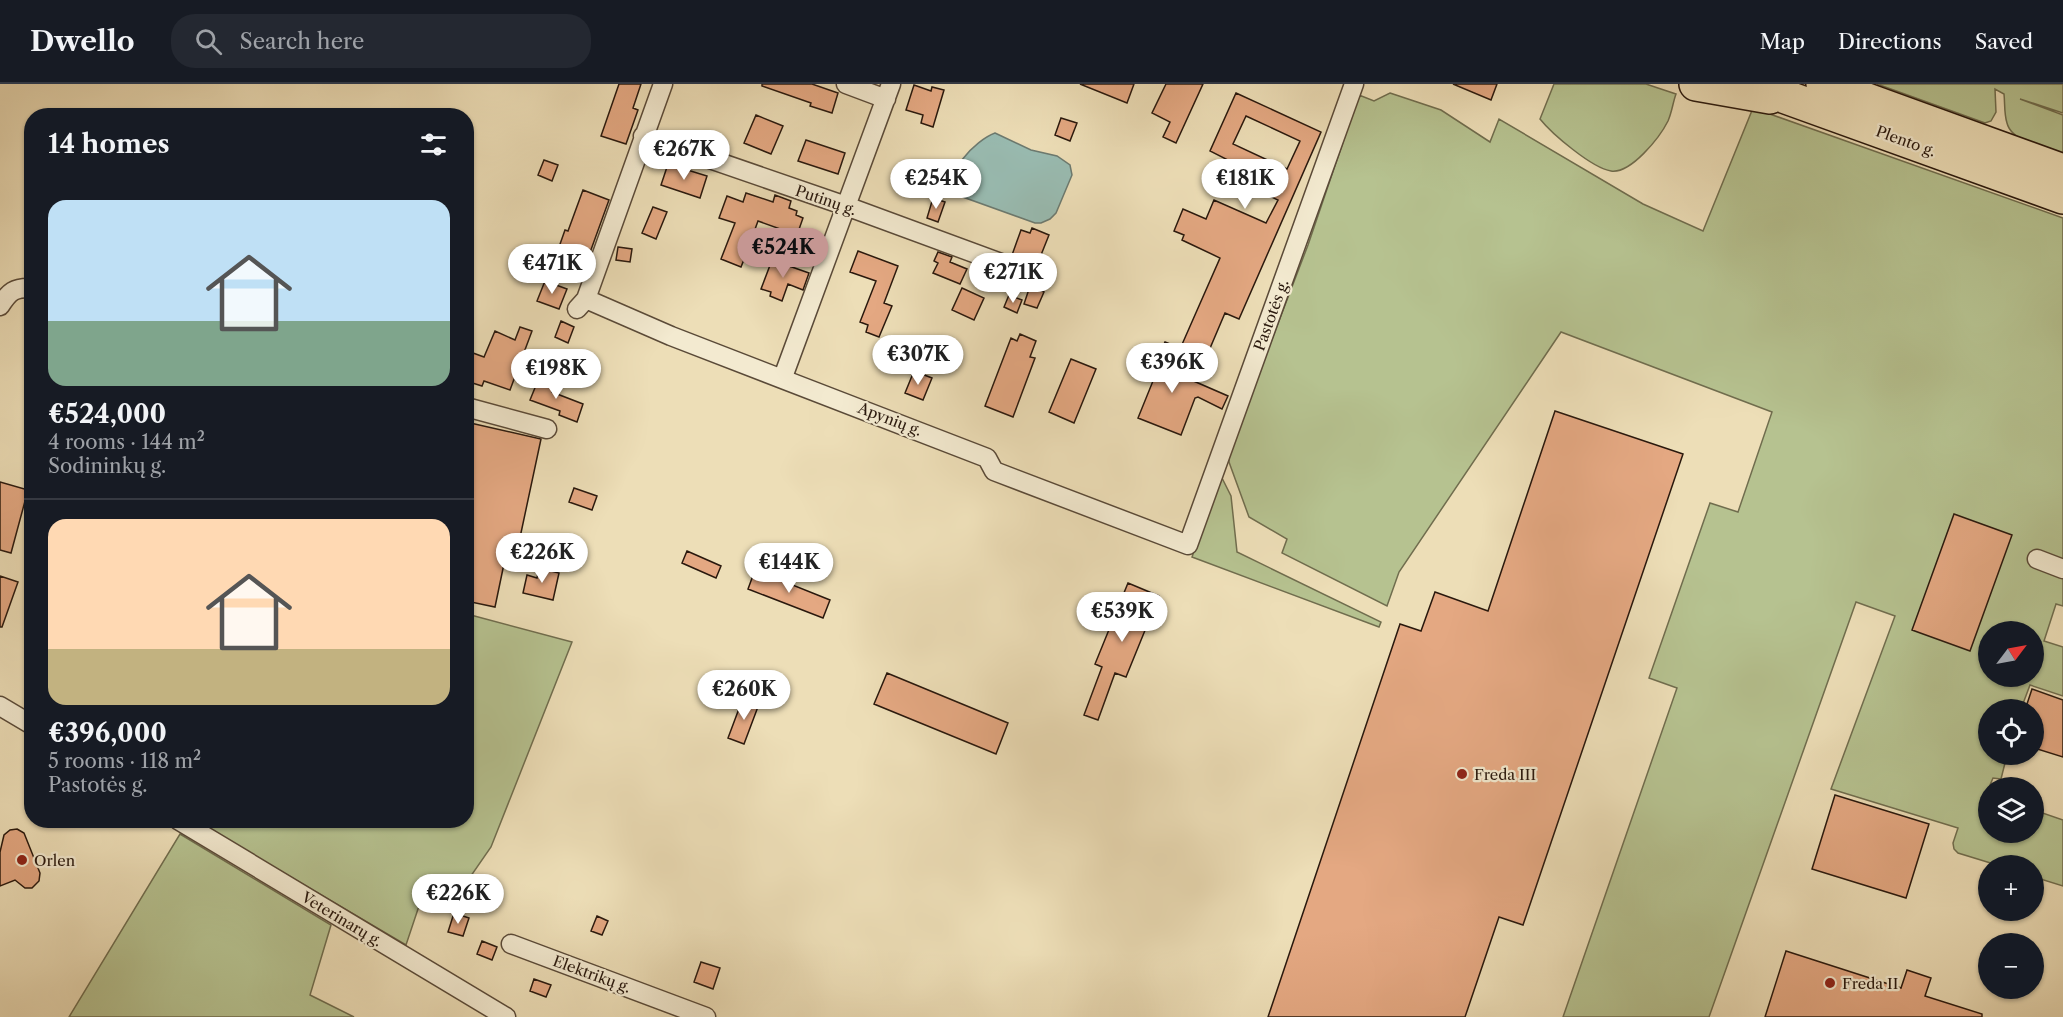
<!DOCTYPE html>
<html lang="en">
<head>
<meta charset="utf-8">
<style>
  :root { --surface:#171b24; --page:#242831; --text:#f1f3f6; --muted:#9ea1a6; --line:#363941; --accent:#c59692 }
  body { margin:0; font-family:"Libre Caslon Text",serif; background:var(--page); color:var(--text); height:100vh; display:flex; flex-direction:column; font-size:22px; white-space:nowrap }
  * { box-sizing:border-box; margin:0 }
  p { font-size:20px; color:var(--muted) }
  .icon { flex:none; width:33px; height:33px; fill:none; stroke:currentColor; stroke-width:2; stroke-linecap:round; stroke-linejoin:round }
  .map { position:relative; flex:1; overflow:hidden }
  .drawer { position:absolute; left:24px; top:24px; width:450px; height:720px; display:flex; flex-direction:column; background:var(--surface); border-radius:24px; box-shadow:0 2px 4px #0004 }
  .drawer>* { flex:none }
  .needle { width:39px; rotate:58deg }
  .tools { position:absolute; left:1978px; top:537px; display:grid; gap:12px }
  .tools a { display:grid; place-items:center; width:66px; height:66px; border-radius:50%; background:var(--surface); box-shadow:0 2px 4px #0004; font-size:30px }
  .price { position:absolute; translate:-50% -51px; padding:0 14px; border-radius:21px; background:#fff; color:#222; font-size:20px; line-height:39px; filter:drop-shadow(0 2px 3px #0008) }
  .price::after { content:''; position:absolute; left:50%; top:36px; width:18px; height:14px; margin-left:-9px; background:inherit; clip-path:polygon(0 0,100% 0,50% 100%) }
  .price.selected { background:var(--accent); color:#111 }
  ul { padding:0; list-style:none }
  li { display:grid; align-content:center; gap:12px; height:318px; padding:0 24px }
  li+li { border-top:2px solid var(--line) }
  li span { display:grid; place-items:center; height:186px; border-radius:18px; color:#555 }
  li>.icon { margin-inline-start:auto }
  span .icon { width:108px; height:108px; fill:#fffc; stroke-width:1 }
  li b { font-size:26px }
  h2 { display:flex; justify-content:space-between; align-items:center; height:72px; padding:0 24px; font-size:26px }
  header { display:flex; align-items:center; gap:36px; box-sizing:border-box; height:84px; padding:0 30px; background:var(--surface); border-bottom:2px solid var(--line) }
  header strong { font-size:28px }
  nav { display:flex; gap:33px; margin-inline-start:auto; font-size:21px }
  .search { width:420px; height:54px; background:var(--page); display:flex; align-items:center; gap:15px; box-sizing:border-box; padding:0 21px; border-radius:24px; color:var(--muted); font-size:22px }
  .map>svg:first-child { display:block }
  .green { fill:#b6c290; stroke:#706d4e; stroke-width:1.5; fill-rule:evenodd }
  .water { fill:#99bcb2; stroke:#6c7a70; stroke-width:1.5 }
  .building { fill:#e4a882; stroke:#29180d; stroke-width:1.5; fill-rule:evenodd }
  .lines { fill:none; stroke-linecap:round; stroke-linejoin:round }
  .street-casing { stroke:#5a4a38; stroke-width:21 }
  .highway-casing { stroke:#29180d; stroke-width:36 }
  .street { stroke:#f3ead0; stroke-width:18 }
  .highway { stroke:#eddeb7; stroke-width:33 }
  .poi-dot { fill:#8f2418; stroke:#f3ead0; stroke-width:2 }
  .labels { text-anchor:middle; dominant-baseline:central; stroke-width:4.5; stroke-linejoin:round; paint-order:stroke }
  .street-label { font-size:15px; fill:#29180d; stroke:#f3ead0 }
  .poi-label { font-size:15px; fill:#29180d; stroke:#f3ead0; text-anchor:start }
</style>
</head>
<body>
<header>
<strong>Dwello</strong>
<div class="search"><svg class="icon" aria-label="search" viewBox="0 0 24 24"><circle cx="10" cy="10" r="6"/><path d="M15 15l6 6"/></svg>Search here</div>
<nav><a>Map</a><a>Directions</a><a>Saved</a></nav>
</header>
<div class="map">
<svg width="2063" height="933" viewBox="0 0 2063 933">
  <rect width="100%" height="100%" fill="#eddeb7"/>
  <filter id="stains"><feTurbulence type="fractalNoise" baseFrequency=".00333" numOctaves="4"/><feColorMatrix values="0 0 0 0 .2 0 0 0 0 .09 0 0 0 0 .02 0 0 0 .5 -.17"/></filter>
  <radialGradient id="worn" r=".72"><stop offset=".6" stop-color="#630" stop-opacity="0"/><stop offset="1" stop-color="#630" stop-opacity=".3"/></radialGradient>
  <path class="green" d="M 1554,0 L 1646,0 L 1676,10 C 1673,18 1672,28 1668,37 C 1660,53 1631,90 1611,87 C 1592,84 1552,50 1540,35 Z
    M 1877,0 L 2063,0 L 2063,29 L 2020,15 L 2063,31 L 2063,72 C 2047,67 2011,57 2007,39 C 2004,30 2005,19 2004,10 L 1995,5 L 1996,28 L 1991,37 L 1985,39 Z
    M 1390,9 L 1441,26 L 1490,58 L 1499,35 L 1643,120 L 1703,147 L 1753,24 L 2063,134 L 2063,522 L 2056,520 L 2044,557 L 2063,563 L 2063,612 L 2030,601 L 2021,625 L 1989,626 L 1989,670 L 2007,671 L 2001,695 L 1993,694 L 1987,708 L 1989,710 L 1989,748 L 2034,748 L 2034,726 L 2063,736 L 2063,802 L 2034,793 L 2034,782 L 1997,781 L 1958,769 L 1954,765 L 1953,759 L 1958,744 L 1831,705 L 1895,532 L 1856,518 L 1709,933 L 1563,933 L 1677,604 L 1649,594 L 1710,419 L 1738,428 L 1772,328 L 1561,248 L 1399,488 L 1387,522 L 1282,469 L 1287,455 L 1249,433 L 1229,378 L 1229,367 L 1308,161 L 1359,11 L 1374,17 ZM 1989,548 L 2034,548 L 2034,592 L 1989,592 Z
    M 1221,392 L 1231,412 L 1237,468 L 1381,538 L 1379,543 L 1192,473 Z
    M 467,530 L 572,558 L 491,763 L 448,825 L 421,816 L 406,861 L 196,737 L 466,736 Z
    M 180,750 L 331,841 L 310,911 L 354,933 L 69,933 Z"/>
  <path class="water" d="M 995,49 L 1031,66 L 1057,72 L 1070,81 L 1072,91 L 1056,129 L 1050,135 L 1041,139 L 1035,139 L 960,112 C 939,91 976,56 995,49 Z"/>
  <path class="building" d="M 619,0 L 641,0 L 633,24 L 638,26 L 626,60 L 601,52 Z
    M 762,0 L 812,0 L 838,9 L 832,29 L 810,22 L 811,19 L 762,2 Z
    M 1080,0 L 1134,0 L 1127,19 Z
    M 1166,0 L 1203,0 L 1176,59 L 1163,53 L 1170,38 L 1152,29 Z
    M 1453,0 L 1497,0 L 1491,16 Z
    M 914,1 L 931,7 L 932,3 L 944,6 L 933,43 L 921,39 L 923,31 L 906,26 Z
    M 1236,9 L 1321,48 L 1239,235 L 1225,229 L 1205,276 L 1180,265 L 1220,174 L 1182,156 L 1184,151 L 1174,147 L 1183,125 L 1206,135 L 1214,116 L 1266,139 L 1278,116 L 1222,90 L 1228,76 L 1210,67 ZM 1246,32 L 1300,57 L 1287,85 L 1233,60 Z
    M 756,31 L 783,42 L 771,70 L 744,59 Z
    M 1061,34 L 1077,39 L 1070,57 L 1055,51 Z
    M 806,56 L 845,69 L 838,90 L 798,77 Z
    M 544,76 L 558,81 L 552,97 L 538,91 Z
    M 668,80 L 707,92 L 700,114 L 661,101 Z
    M 904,84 L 917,88 L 915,94 L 919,95 L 914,108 L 897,102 Z
    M 583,106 L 609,116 L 588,174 L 559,163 L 565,146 L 568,147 Z
    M 746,109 L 773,118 L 775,111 L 791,117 L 789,124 L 797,127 L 796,131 L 803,134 L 797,151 L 758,137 L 750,159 L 760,163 L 755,177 L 745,173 L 741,183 L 721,175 L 735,139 L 719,134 L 727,112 L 743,118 Z
    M 933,114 L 945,118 L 938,138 L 927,134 Z
    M 653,123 L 667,128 L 656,155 L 642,149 Z
    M 1032,144 L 1049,151 L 1037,181 L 1012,171 L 1021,146 L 1030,149 Z
    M 618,163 L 632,165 L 630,178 L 616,176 Z
    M 858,167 L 898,182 L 884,219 L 892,222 L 879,253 L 866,248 L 868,241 L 860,238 L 876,197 L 850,188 Z
    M 938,168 L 952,173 L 950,178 L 967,185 L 960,200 L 933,189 L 938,179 L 934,177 Z
    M 772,176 L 809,189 L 803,206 L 788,200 L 782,217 L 770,212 L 771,208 L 761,205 Z
    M 545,197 L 567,205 L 559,225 L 537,217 Z
    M 1030,202 L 1044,208 L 1037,224 L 1024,220 Z
    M 962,204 L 984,214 L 974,236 L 952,226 Z
    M 1009,211 L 1022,216 L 1017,229 L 1004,223 Z
    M 561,237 L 574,243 L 568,259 L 555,253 Z
    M 520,243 L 532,247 L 510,306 L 484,297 L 482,302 L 466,297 L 466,287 L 473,269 L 484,273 L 495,247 L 515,256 Z
    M 1020,250 L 1036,257 L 1030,273 L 1035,274 L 1013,333 L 985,322 L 1011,254 L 1017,257 Z
    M 1165,258 L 1175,262 L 1166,285 L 1228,312 L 1222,325 L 1198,313 L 1195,314 L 1181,351 L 1138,334 L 1153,297 L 1134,289 L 1139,276 L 1154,282 Z
    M 1071,275 L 1096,285 L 1074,339 L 1049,328 Z
    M 914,287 L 932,294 L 923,316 L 905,309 Z
    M 539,294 L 556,300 L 552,308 L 583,320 L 577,338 L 559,331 L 560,327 L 530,316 Z
    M 1555,327 L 1683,370 L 1523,841 L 1499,833 L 1465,933 L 1268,933 L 1400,540 L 1421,547 L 1435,508 L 1488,527 Z
    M 466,338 L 541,355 L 515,477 L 505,475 L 495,523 L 466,517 Z
    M 0,398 L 28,406 L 11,469 L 0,466 Z
    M 574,404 L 597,412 L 592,426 L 569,418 Z
    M 1954,430 L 2012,451 L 1970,567 L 1912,546 Z
    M 687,467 L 721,482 L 716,494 L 682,479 Z
    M 539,484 L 559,489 L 553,516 L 523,509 L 527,491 L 537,494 Z
    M 755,486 L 830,516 L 823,534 L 748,505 Z
    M 0,492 L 18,498 L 2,543 L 0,543 Z
    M 1128,499 L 1159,512 L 1126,593 L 1115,589 L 1098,636 L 1084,631 L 1102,583 L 1095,580 Z
    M 887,589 L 1008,639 L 996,670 L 874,620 Z
    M 2032,605 L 2063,616 L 2063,673 L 2034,664 L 2034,626 L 2025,626 Z
    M 743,614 L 759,620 L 744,660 L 728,654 Z
    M 1835,711 L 1929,740 L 1906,814 L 1812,785 Z
    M 17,745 L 24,749 L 40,789 L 39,797 L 32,804 L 25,804 L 15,796 L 0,802 L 0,768 L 4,751 L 10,746 Z
    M 454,829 L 469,834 L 463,852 L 448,848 Z
    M 597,832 L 608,837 L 602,851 L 591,847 Z
    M 482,857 L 497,863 L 492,876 L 477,870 Z
    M 1786,867 L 1901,904 L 1907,886 L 1931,894 L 1925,912 L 1982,930 L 1982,933 L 1765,933 Z
    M 701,878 L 720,884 L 713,905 L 694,898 Z
    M 534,895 L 551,901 L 546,913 L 530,907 Z"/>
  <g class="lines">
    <g class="street-casing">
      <path id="street" d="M 846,0 L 886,15
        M 643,52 L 846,122 L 1009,182
        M 586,215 L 671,252 L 987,374 L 994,387 L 1188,461 L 1354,0
        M 0,222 C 9,208 14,203 32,204
        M 577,225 L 586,215 L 663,0
        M 783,293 L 891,0
        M 466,323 L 547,345
        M 2037,475 L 2063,485
        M 0,622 L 32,641
        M 178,736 L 506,933
        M 511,860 L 706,933"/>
    </g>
    <g class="highway-casing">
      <path id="highway" d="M 1696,0 L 1770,13
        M 1750,0 L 2063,113
        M 1823,0 L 2063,87"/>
    </g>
    <use href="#street" class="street"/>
    <use href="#highway" class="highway"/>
  </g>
  <g class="poi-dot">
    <circle cx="1462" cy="690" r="6"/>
    <circle cx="22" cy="776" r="6"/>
    <circle cx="1830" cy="899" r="6"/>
  </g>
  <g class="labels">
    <g class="street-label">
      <text transform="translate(1906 57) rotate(20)">Plento g.</text>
      <text transform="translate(826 116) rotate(19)">Putinų g.</text>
      <text transform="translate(1271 231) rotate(-70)">Pastotės g.</text>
      <text transform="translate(890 335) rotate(21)">Apynių g.</text>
      <text transform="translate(342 835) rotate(31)">Veterinarų g.</text>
      <text transform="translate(592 890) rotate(20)">Elektrikų g.</text>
    </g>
    <g class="poi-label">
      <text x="1474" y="690">Freda III</text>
      <text x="34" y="776">Orlen</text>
      <text x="1842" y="899">Freda II</text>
    </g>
  </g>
  <rect width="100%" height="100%" filter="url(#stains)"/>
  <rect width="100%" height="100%" fill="url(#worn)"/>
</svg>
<div class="tools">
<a><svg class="needle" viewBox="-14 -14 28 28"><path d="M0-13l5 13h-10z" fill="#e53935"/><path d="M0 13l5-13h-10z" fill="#9ea1a6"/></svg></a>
<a><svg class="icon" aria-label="locate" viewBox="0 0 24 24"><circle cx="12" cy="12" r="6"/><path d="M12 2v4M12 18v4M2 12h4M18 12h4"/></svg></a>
<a><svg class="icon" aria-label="layers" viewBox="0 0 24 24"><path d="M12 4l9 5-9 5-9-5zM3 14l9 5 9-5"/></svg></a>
<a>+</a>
<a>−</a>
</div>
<b class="price" style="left:684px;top:97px">€267K</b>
<b class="price" style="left:936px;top:126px">€254K</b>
<b class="price" style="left:1245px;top:126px">€181K</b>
<b class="price selected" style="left:783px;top:195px">€524K</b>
<b class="price" style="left:552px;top:211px">€471K</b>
<b class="price" style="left:1013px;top:220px">€271K</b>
<b class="price" style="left:918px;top:302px">€307K</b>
<b class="price" style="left:1172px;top:310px">€396K</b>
<b class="price" style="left:556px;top:316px">€198K</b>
<b class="price" style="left:542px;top:500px">€226K</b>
<b class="price" style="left:789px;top:510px">€144K</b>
<b class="price" style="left:1122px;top:559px">€539K</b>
<b class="price" style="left:744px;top:637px">€260K</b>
<b class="price" style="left:458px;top:841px">€226K</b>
<section class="drawer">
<h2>14 homes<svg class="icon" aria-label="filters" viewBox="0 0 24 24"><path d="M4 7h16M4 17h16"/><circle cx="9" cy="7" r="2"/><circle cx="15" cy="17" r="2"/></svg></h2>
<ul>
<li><span style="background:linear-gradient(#bfe0f5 65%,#7fa58c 0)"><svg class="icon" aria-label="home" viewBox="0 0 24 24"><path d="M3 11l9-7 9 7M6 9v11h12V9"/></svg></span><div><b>€524,000</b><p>4 rooms · 144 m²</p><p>Sodininkų g.</p></div></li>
<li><span style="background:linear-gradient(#ffd9b3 70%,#c2b280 0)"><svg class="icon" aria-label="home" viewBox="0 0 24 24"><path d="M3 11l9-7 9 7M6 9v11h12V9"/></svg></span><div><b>€396,000</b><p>5 rooms · 118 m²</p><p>Pastotės g.</p></div></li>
</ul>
</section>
</div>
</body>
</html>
